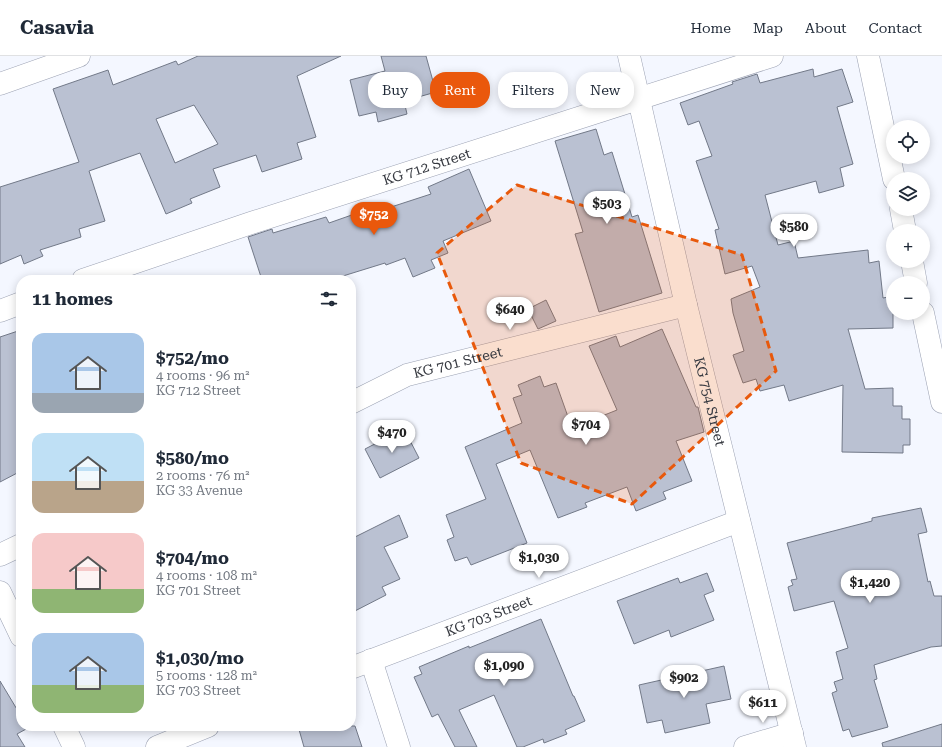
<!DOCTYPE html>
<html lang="en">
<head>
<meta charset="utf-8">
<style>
  :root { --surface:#fff; --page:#f6f6f7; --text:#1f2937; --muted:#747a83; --line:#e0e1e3; --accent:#ea580c }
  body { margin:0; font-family:"Roboto Serif",serif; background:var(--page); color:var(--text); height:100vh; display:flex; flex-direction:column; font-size:15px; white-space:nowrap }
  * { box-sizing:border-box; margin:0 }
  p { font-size:13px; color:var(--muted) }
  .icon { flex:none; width:22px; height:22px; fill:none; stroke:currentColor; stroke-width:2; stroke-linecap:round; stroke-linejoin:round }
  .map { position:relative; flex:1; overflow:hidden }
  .side { position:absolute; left:16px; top:219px; width:340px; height:456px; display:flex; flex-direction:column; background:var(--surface); border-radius:16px; box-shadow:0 2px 10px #0003 }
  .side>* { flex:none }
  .guide { position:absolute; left:368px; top:16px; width:380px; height:36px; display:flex; gap:8px }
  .fabs { position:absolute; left:886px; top:64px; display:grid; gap:8px }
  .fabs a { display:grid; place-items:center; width:44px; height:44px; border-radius:50%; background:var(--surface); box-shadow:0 2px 10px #0003; font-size:20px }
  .price { position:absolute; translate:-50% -34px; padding:0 9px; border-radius:14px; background:#fff; color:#222; font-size:13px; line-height:26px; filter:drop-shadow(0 1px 2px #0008) }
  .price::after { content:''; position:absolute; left:50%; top:24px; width:12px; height:9px; margin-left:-6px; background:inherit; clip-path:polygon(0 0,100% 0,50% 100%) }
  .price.current { background:var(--accent); color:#fff }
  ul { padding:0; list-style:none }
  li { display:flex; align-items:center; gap:12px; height:100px; padding:0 16px }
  li span { display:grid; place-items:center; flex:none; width:112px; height:80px; border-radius:12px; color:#555 }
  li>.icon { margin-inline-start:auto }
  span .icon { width:48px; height:48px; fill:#fffc; stroke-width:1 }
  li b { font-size:17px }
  h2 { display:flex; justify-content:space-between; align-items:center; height:48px; padding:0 16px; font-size:17px }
  .tag { padding:0 14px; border-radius:16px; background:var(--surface); box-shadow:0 2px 10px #0003; font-size:14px; line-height:36px }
  .tag.current { background:var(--accent); color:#fff }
  header { display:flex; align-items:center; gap:24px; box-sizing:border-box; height:56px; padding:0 20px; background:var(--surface); border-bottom:1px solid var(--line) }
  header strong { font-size:19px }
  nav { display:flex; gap:22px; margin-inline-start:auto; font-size:14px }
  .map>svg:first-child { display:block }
  .building { fill:#bac1d2; stroke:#727988; fill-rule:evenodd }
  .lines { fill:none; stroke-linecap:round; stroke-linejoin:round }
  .minor-casing { stroke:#9ca2b3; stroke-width:23 }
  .secondary-casing { stroke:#9ca2b3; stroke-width:23 }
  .minor { stroke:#fff; stroke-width:22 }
  .secondary { stroke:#fff; stroke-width:22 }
  .marked { fill:#e8590c; fill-opacity:0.2; stroke:#e8590c; stroke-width:3; stroke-dasharray:8 5; stroke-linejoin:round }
  .labels { text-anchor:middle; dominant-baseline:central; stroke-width:3; stroke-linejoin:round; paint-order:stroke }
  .street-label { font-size:14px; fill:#363940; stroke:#f4f7ff }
</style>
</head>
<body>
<header>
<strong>Casavia</strong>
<nav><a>Home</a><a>Map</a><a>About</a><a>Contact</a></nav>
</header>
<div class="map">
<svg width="942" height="691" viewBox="0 0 942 691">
  <rect width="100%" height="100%" fill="#f4f7ff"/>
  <path class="building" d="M 198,0 L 341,0 L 297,20 L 316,81 L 297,87 L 302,103 L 262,116 L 256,99 L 213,113 L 220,131 L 190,143 L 192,147 L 166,158 L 140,97 L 89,115 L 105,165 L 79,173 L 81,181 L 40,194 L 43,200 L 24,208 L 21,199 L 0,208 L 0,131 L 79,106 L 53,33 L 108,14 L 113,29 L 176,5 L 178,9 ZM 194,49 L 218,88 L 175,107 L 156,63 Z
    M 381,0 L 426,0 L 436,36 L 404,45 L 407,58 L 378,66 L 376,56 L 359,60 L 350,24 L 385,15 Z
    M 813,13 L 814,21 L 842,13 L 853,46 L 837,51 L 853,108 L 840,112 L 844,130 L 819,137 L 816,125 L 765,139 L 778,189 L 794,185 L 798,202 L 868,194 L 869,207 L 879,205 L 883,242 L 893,240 L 893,272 L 848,273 L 865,333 L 893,332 L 893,350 L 902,350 L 902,363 L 910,363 L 910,389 L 903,389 L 903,397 L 842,396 L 843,329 L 789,345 L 784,329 L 760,335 L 756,323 L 743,327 L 733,299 L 744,295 L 733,257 L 731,243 L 760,231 L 752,210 L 725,218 L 715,174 L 719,173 L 696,105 L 712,100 L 699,65 L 688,69 L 680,47 L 733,28 L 732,26 L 757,18 L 760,27 Z
    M 596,73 L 604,99 L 612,96 L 632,161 L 638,159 L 662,237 L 599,256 L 575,178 L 583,176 L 555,85 Z
    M 469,113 L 491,165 L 443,185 L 448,197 L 431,204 L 435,212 L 413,221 L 405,202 L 386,209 L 385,207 L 330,224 L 262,224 L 248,181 L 272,173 L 273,177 L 326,161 L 329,167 L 383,148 L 385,153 L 431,138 L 428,131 Z
    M 546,244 L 556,265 L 538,273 L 528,253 Z
    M 662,273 L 696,351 L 698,351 L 704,376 L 676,385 L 692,425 L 663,436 L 666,443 L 636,455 L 627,431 L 585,447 L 587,451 L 558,462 L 530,394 L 496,408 L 527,487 L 471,509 L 467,501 L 455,505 L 447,484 L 454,481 L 446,459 L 486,443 L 465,391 L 522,367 L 513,342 L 522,339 L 518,329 L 540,320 L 544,331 L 556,327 L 572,372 L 617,354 L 589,290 L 616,280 L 620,291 Z
    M 21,274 L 21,415 L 0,426 L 0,281 Z
    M 404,373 L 419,402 L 380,422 L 365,393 Z
    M 921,452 L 927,476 L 918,478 L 928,526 L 930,525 L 934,540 L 942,540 L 942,590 L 931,591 L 874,609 L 877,623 L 874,624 L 888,671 L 852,681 L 849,673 L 843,675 L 832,637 L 837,635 L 834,626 L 843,623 L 836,596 L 848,592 L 834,545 L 794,555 L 788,531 L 793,529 L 791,524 L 797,523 L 787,487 L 872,465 L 872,462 Z
    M 399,459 L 408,481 L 384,491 L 400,523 L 382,531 L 386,539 L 351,557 L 351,483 Z
    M 707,517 L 714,535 L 704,539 L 714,564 L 671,581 L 669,574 L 634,588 L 617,545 L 678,522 L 680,527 Z
    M 541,563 L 573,640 L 574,640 L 585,665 L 565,674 L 567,678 L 544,687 L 543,683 L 523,691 L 517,691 L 494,639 L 459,654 L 477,691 L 455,691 L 438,658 L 432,661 L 414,621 L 422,618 L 419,611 L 469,590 L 469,592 Z
    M 724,610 L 731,643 L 706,648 L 710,667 L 665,677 L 662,664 L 647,667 L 639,629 Z
    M 0,625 L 21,660 L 21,670 L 27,670 L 28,672 L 17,678 L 25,691 L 0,691 Z
    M 942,668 L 942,691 L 883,691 L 882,687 Z
    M 298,670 L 355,670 L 362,691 L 304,691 Z"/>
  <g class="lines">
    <g class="minor-casing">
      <g id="minor">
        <path id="s1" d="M 629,0 L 686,249 L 795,691"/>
        <path d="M 0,28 L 79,0"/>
        <path id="s2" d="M 83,224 L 251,167 L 772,0"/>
        <path d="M 0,255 L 21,247"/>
        <path id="s3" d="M 351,347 L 407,319 L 686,249"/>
        <path d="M 0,499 L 21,489"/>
        <path d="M 0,536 L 21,580"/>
        <path d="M 371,604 L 399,691"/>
        <path id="s4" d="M 351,612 L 739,465"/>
        <path d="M 64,670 L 74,691"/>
        <path d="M 157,691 L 208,670"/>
        <path d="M 745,691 L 792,677"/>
      </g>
    </g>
    <g class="secondary-casing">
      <path id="secondary" d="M 868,0 L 894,123
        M 901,153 L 905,175
        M 912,205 L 916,227
        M 923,257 L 942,346"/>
    </g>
    <use href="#minor" class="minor"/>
    <use href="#secondary" class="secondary"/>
  </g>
  <path class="marked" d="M 517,129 L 742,199 L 776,315 L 632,448 L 521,407 L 437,197 Z"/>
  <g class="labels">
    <g class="street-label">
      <text stroke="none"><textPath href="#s2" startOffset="362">KG 712 Street</textPath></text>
      <text stroke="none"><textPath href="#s3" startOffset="115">KG 701 Street</textPath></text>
      <text stroke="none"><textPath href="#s1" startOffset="355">KG 754 Street</textPath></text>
      <text stroke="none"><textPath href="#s4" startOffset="147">KG 703 Street</textPath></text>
    </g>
  </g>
</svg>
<div class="fabs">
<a><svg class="icon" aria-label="locate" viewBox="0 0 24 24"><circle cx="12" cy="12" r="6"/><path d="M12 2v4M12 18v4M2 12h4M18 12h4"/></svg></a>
<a><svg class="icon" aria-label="layers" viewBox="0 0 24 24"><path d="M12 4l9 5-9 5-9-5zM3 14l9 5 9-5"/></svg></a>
<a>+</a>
<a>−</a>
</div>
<b class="price" style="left:607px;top:169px">$503</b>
<b class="price current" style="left:374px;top:180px">$752</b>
<b class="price" style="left:794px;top:192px">$580</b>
<b class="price" style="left:510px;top:275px">$640</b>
<b class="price" style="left:586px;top:390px">$704</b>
<b class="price" style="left:392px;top:398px">$470</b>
<b class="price" style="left:539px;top:523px">$1,030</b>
<b class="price" style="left:870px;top:548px">$1,420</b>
<b class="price" style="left:504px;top:631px">$1,090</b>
<b class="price" style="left:684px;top:643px">$902</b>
<b class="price" style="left:763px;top:668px">$611</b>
<div class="guide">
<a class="tag">Buy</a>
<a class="tag current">Rent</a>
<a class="tag">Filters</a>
<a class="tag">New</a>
</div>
<section class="side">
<h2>11 homes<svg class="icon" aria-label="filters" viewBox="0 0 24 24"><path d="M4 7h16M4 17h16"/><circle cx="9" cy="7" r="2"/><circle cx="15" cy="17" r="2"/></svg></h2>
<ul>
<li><span style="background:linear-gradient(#a9c7e8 75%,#9aa5b1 0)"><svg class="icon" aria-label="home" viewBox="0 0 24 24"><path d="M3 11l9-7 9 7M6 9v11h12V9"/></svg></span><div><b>$752/mo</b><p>4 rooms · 96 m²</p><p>KG 712 Street</p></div></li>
<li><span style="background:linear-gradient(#bfe0f5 60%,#b9a48a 0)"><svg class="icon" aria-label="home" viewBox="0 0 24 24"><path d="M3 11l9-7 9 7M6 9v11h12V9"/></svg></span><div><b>$580/mo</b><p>2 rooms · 76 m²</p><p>KG 33 Avenue</p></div></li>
<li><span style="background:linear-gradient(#f6c9c9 70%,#8fb573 0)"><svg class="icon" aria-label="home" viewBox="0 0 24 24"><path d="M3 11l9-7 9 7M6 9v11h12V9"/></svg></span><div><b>$704/mo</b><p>4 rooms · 108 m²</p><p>KG 701 Street</p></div></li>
<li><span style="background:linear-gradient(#a9c7e8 65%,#8fb573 0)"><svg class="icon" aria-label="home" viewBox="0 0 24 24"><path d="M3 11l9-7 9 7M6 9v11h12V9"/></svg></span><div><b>$1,030/mo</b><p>5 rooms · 128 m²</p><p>KG 703 Street</p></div></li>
</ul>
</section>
</div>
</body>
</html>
